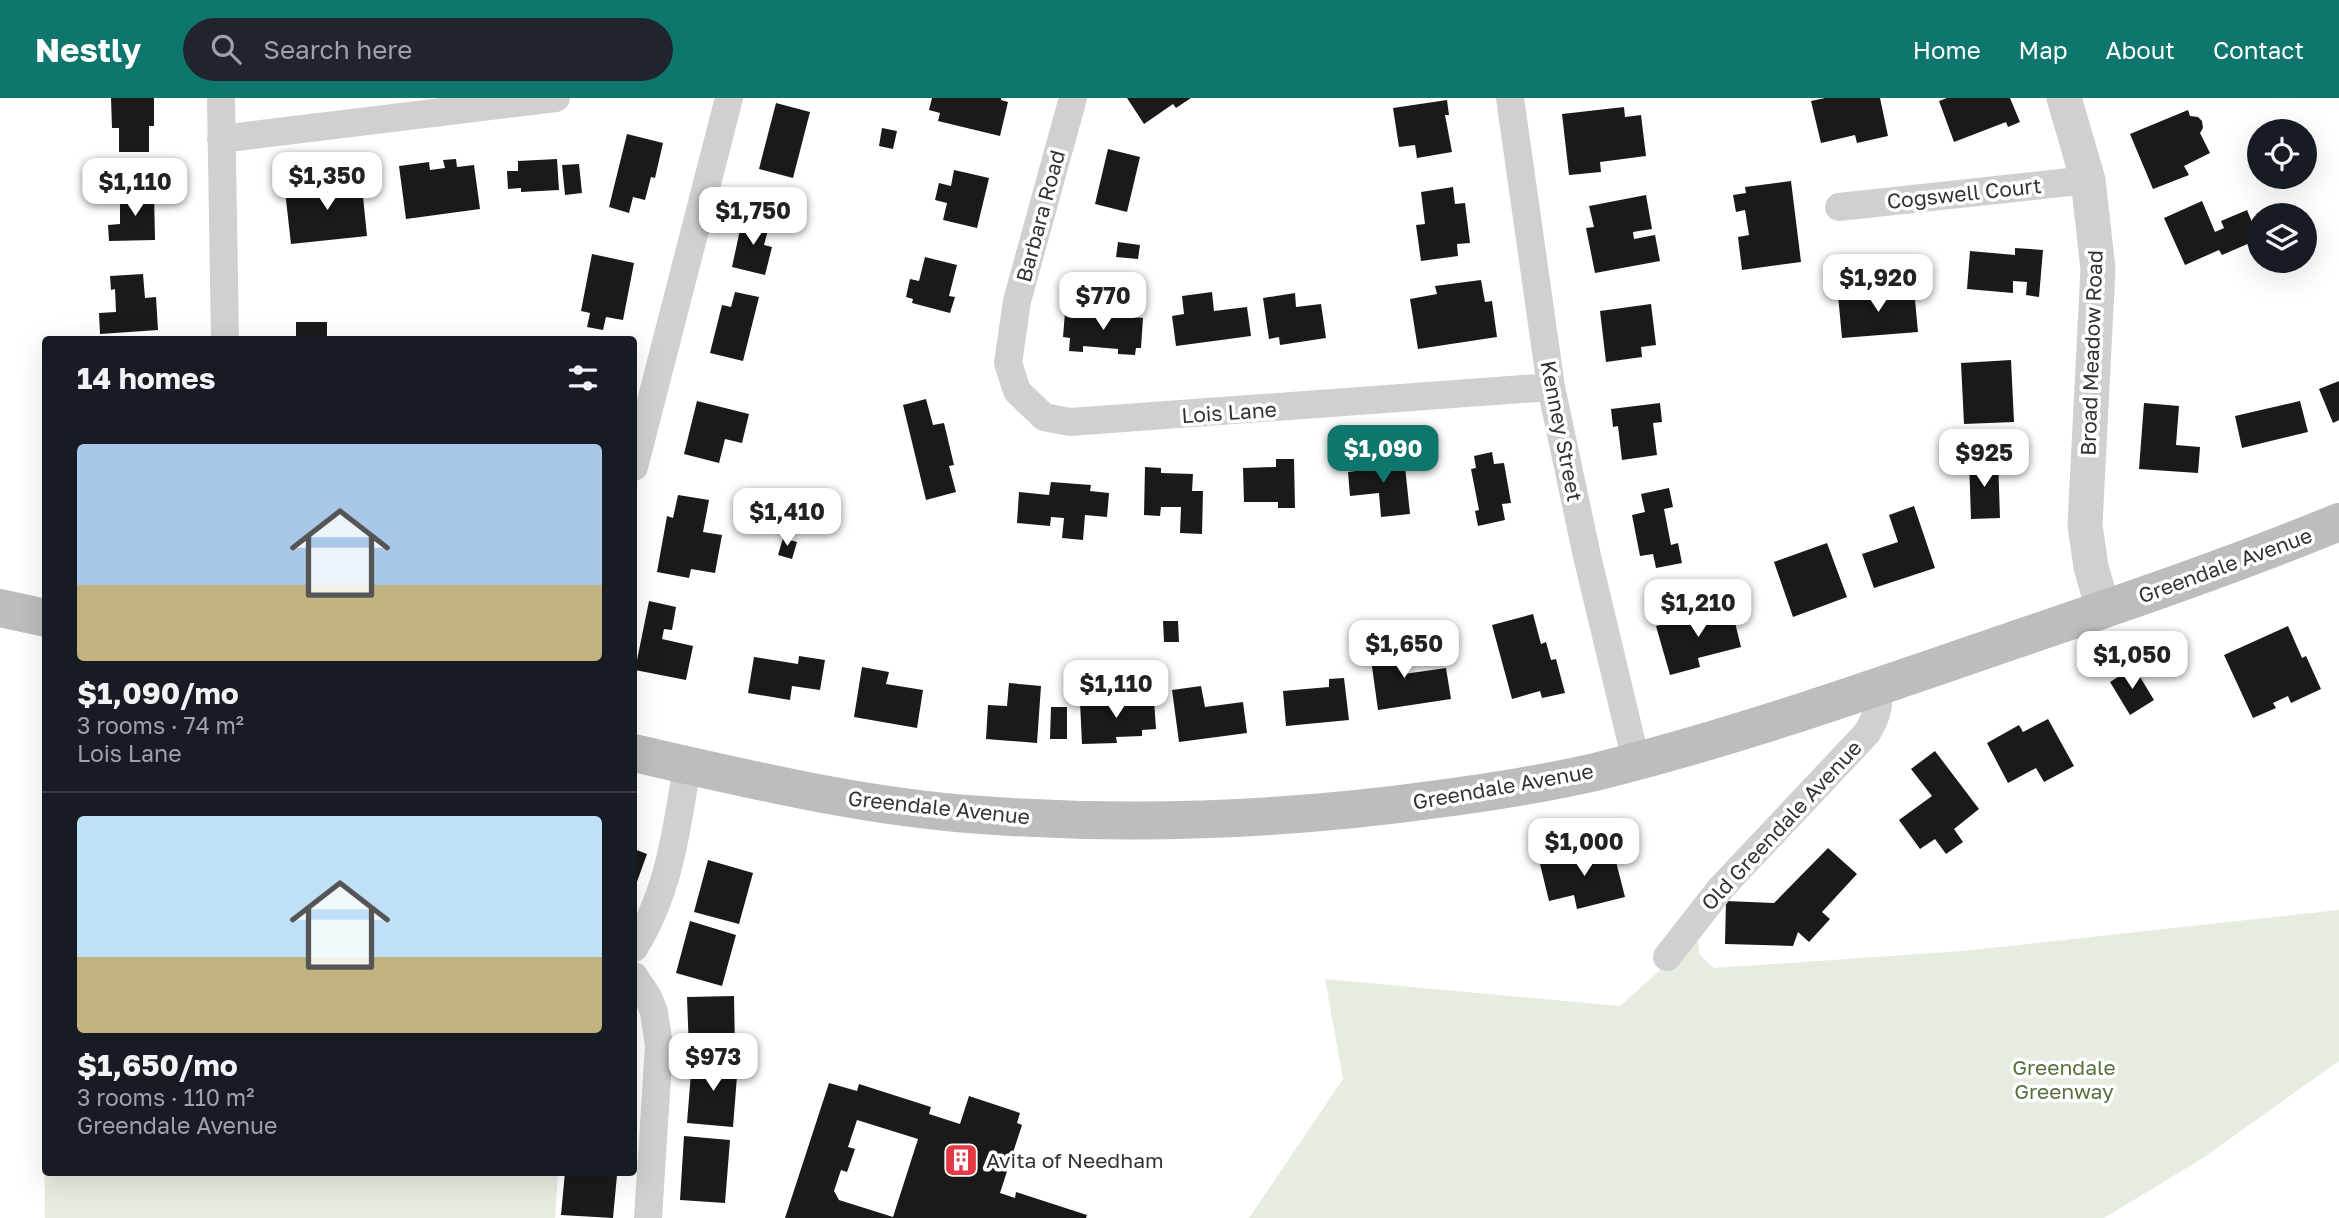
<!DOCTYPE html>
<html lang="en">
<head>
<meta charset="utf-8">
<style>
  :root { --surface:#171b24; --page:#20242c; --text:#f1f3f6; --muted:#9ea1a6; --line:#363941; --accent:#0f766e }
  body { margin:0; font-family:"Golos Text",sans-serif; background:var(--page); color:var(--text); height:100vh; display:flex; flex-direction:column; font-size:26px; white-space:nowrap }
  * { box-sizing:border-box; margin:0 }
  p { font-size:23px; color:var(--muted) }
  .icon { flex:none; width:38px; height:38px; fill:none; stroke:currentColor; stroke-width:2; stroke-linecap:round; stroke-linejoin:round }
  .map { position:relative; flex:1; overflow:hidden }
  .details { position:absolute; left:42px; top:238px; width:595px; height:840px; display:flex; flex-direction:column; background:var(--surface); border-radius:7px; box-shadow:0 7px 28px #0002 }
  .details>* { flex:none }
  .tools { position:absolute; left:2247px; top:21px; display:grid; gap:14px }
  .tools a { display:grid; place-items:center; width:70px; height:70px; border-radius:50%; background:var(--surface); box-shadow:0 7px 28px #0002; font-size:35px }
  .price { position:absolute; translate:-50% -60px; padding:0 16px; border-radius:14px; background:#fff; color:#222; font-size:23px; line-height:46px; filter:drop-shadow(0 2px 4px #0008) }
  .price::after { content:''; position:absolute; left:50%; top:42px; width:21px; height:16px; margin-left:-10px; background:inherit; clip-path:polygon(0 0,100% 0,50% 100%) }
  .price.on { background:var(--accent); color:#fff }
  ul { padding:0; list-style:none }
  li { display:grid; align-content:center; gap:14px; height:371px; padding:0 35px }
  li+li { border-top:2px solid var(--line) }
  li span { display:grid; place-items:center; height:217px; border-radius:7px; color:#555 }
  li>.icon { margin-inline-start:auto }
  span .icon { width:126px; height:126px; fill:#fffc; stroke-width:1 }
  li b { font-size:30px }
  h2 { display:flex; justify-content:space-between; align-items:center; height:84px; padding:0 35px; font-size:30px }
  header { display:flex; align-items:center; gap:42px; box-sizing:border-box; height:98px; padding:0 35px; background:var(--accent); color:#fff }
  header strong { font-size:33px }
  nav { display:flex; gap:38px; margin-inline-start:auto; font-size:24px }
  .search { width:490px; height:63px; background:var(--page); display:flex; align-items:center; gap:18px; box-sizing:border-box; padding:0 24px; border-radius:38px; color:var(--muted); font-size:26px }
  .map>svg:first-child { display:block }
  .green { fill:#e6ecdf }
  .building { fill:#1a1a1a; fill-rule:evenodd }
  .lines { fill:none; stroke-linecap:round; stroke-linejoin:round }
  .minor { stroke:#d0d0d0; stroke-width:28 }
  .tertiary { stroke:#d0d0d0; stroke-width:35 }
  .secondary { stroke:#bdbdbd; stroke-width:38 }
  .labels { text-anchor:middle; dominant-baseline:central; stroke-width:7; stroke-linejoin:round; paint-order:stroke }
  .street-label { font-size:21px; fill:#333; stroke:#fff }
  .park-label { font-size:21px; fill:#56703f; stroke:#fff }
  .poi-label { font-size:21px; fill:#333; stroke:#fff; text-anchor:start }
</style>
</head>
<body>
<header>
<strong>Nestly</strong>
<div class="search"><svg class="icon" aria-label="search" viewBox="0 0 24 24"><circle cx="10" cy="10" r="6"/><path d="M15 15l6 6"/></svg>Search here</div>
<nav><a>Home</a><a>Map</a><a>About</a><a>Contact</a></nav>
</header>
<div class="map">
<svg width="2339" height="1120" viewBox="0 0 2339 1120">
  <rect width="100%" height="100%" fill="#fff"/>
  <path class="green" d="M 2339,812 L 2339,963 L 2203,1060 L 2104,1120 L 1249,1120 L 1343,981 L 1325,881 L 1620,908 L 1697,839 L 1700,857 L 1714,870 L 1963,853 Z
    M 42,857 L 46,857 L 46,1074 L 558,1075 L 555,1120 L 45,1120 Z"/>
  <path class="building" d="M 111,0 L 154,0 L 154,28 L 149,28 L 149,54 L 119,54 L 119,30 L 112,30 Z
    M 932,0 L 1001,0 L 1001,2 L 1008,4 L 1000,38 L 938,23 L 940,15 L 929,12 Z
    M 1127,0 L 1191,0 L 1176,10 L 1173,6 L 1144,26 Z
    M 1825,0 L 1880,0 L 1888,38 L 1857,45 L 1855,37 L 1821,45 L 1811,3 Z
    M 1947,0 L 2010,0 L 2020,24 L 2008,29 L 2006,24 L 1954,44 L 1939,3 Z
    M 1447,2 L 1449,17 L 1445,17 L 1452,54 L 1417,60 L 1415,47 L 1399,49 L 1393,10 Z
    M 776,5 L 810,14 L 793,80 L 759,71 Z
    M 1624,9 L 1625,19 L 1641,17 L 1646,58 L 1600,64 L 1601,74 L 1569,77 L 1562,16 Z
    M 2188,12 L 2190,18 L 2198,19 L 2202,23 L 2203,30 L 2200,35 L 2210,55 L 2184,68 L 2189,77 L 2153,91 L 2130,36 Z
    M 882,30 L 897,33 L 893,51 L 879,48 Z
    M 627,36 L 663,45 L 655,80 L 651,79 L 645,102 L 633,99 L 629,115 L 609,109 Z
    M 1108,51 L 1140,59 L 1127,114 L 1095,106 Z
    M 456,61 L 457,69 L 474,67 L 480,111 L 406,121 L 399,68 L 429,64 L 430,72 L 445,70 L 443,62 Z
    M 557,61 L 559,92 L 521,94 L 521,90 L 508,91 L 507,73 L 518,73 L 518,63 Z
    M 579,66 L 582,95 L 565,97 L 562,67 Z
    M 954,72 L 989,80 L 977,130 L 943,122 L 947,105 L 935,102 L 939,85 L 951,88 Z
    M 361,79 L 367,138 L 291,146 L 285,93 L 301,91 L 301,85 L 316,84 L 317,90 L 331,89 L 330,82 Z
    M 1791,83 L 1801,164 L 1742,172 L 1738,139 L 1749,137 L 1745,112 L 1736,114 L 1733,97 L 1746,95 L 1745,89 Z
    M 1453,89 L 1455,106 L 1465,105 L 1470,145 L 1457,146 L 1458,158 L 1421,163 L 1416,127 L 1425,126 L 1421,94 Z
    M 154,93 L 155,142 L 109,143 L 108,127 L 120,126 L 120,94 Z
    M 1646,97 L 1652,131 L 1633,134 L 1634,141 L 1655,137 L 1660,163 L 1595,175 L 1586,130 L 1594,129 L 1589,108 Z
    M 2202,103 L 2215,134 L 2224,130 L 2221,123 L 2247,112 L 2259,141 L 2222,157 L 2219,152 L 2185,167 L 2164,120 Z
    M 743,118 L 770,124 L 764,147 L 772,149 L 765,177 L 732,169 Z
    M 1118,144 L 1140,147 L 1138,161 L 1116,159 Z
    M 2015,150 L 2043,152 L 2039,199 L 2026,197 L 2027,184 L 2013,183 L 2013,195 L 1967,191 L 1970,153 L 2015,157 Z
    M 592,156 L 634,165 L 623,222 L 606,219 L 603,232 L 587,229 L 590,215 L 581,213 Z
    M 925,159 L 957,167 L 949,198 L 955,199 L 950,215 L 912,205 L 913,201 L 906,199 L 910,181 L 919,183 Z
    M 143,176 L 145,200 L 156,199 L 158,232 L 100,236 L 99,215 L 116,214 L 115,191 L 111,192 L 110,178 Z
    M 1481,182 L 1485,204 L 1492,203 L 1497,239 L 1418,251 L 1410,201 L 1437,196 L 1435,188 Z
    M 1914,191 L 1918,234 L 1842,240 L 1838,197 Z
    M 735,194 L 759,199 L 743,263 L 710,255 L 722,207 L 731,209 Z
    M 1212,194 L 1214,213 L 1247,209 L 1251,238 L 1176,248 L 1172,218 L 1184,216 L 1182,198 Z
    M 1295,195 L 1296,209 L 1321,206 L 1326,240 L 1280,247 L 1279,239 L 1269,241 L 1263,200 Z
    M 1651,206 L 1656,247 L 1641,249 L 1642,259 L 1606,264 L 1600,213 Z
    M 1065,214 L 1143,220 L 1141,250 L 1136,250 L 1135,257 L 1118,256 L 1118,251 L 1083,248 L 1083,254 L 1069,253 L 1070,240 L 1063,239 Z
    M 296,224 L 327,224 L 327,242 L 296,242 Z
    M 2011,262 L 2014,324 L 1964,326 L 1961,265 Z
    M 2339,283 L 2339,322 L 2333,325 L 2319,291 Z
    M 926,301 L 933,327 L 944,325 L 954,367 L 949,368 L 956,394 L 926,402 L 903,307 Z
    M 697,303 L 749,316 L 742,345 L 725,341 L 719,365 L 684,356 Z
    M 2300,303 L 2308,334 L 2242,350 L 2235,318 Z
    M 1660,305 L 1662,324 L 1653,325 L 1657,357 L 1622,362 L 1618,328 L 1613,329 L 1611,311 Z
    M 2144,305 L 2179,308 L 2176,347 L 2200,349 L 2198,375 L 2139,371 Z
    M 1492,354 L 1494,366 L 1504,365 L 1511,405 L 1502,406 L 1505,422 L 1478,428 L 1475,413 L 1479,412 L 1471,371 L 1476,370 L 1474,358 Z
    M 1404,359 L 1410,416 L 1381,419 L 1379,395 L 1350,398 L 1348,374 L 1364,372 L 1363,363 Z
    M 1998,360 L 2000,420 L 1971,421 L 1969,361 Z
    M 1276,361 L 1294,361 L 1295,410 L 1278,410 L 1278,404 L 1244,404 L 1243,370 L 1276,369 Z
    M 1145,369 L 1161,370 L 1161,375 L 1193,376 L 1192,393 L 1203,393 L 1202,436 L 1180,435 L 1181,409 L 1161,409 L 1160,418 L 1144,417 Z
    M 1051,384 L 1091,387 L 1090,393 L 1109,395 L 1107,419 L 1085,417 L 1083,442 L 1062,440 L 1064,420 L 1051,419 L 1050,428 L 1017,425 L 1019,394 L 1049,397 Z
    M 1669,390 L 1673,409 L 1664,411 L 1671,447 L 1678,445 L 1682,465 L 1656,470 L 1653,456 L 1640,458 L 1632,417 L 1645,414 L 1641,396 Z
    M 765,393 L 785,398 L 783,409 L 762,405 Z
    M 678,397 L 709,402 L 703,434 L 722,437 L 715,475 L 691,471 L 689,480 L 657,474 L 667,418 L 673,420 Z
    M 1914,408 L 1935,470 L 1874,490 L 1862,456 L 1898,444 L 1889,417 Z
    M 783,440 L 797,444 L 792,461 L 778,457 Z
    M 1827,445 L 1847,499 L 1793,519 L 1774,464 Z
    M 649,503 L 676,509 L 672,532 L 664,531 L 662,541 L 693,548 L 686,582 L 635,572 Z
    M 1731,508 L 1741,549 L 1698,560 L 1700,569 L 1670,577 L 1656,528 Z
    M 1533,516 L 1541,546 L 1546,544 L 1551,562 L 1556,561 L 1565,595 L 1542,600 L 1540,593 L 1512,601 L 1492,527 Z
    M 1163,523 L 1178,523 L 1179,544 L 1164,544 Z
    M 2288,528 L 2302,560 L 2306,558 L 2321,591 L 2291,605 L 2288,598 L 2273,605 L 2276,610 L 2253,620 L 2224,557 Z
    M 1399,542 L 1404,576 L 1446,570 L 1451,601 L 1378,612 L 1369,547 Z
    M 799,558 L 825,562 L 820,592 L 792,588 L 790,602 L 748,595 L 754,559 L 798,566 Z
    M 862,569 L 889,574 L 886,586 L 923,592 L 917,630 L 854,619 Z
    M 2134,569 L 2154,602 L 2130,617 L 2110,584 Z
    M 1344,580 L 1349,622 L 1286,628 L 1283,593 L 1329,589 L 1329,581 Z
    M 1009,585 L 1041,588 L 1037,645 L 986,641 L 988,607 L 1007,608 Z
    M 1201,588 L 1205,609 L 1243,604 L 1247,635 L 1179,644 L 1172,592 Z
    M 1154,602 L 1156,631 L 1142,632 L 1142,638 L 1116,639 L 1117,645 L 1082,646 L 1080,604 Z
    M 1051,609 L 1067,609 L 1067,641 L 1050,641 Z
    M 2048,621 L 2074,668 L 2044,684 L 2036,670 L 2008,685 L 1987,645 L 2019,627 L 2023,634 Z
    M 1935,653 L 1979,711 L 1954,731 L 1963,744 L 1946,756 L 1935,741 L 1920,751 L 1899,722 L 1932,698 L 1911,671 Z
    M 1612,748 L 1625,799 L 1577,811 L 1574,797 L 1549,803 L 1540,766 Z
    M 1828,750 L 1857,776 L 1822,814 L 1830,821 L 1809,844 L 1798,834 L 1793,848 L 1725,846 L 1726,803 L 1774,805 Z
    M 634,751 L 647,756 L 634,792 Z
    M 708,762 L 753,775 L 739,826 L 694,814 Z
    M 690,823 L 736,837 L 722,888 L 676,875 Z
    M 734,898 L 735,951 L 689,952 L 687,899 Z
    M 692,962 L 738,965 L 733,1029 L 687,1025 Z
    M 829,985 L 857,993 L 859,986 L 931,1009 L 929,1016 L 960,1026 L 969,998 L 1020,1015 L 1017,1025 L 1022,1027 L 1000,1095 L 1015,1100 L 1016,1094 L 1087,1117 L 1086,1120 L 785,1120 ZM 857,1022 L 918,1041 L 893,1119 L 839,1102 L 834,1093 L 841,1072 L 847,1074 L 855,1051 L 848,1049 Z
    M 684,1038 L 730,1042 L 725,1105 L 680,1102 Z
    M 565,1074 L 607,1074 L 617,1077 L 613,1120 L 561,1117 Z"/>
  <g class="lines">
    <path class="minor" d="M 221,0 L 225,242
      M 1073,0 L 1017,203 L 1008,265 L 1017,293 L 1044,319 L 1070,324 L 1551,289
      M 1510,0 L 1551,289 L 1587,458 L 1636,663
      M 221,41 L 556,0
      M 1839,109 L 2088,82
      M 634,369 L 729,0
      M 634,850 C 669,795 677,731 687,667
      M 1667,859 L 1721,790 L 1867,635 C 1876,620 1881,607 1877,589
      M 634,878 L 648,899 L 654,914 L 659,948 L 648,1120"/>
    <path class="tertiary" d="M 2064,0 L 2088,82 L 2098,171 L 2085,427 L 2091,469 L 2103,511"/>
    <path class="secondary" d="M 0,510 L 46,520
      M 634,655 C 748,681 863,709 981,717 C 1133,728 1287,722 1438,701 C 1491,694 1543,686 1595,674 C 1729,641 1860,595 1991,550 C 2108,510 2225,471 2339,424"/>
  </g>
  <defs>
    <g id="building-square" transform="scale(1.75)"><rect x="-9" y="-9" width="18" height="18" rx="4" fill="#e63946" stroke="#fff"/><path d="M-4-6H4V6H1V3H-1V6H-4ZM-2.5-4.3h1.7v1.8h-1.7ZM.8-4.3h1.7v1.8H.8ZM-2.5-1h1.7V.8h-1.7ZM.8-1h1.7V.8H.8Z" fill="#fff"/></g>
  </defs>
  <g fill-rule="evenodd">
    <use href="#building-square" x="961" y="1062"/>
  </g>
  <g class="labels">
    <g class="street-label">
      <text transform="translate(1964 95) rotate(-6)">Cogswell Court</text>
      <text transform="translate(1040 118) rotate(-75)">Barbara Road</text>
      <text transform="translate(2091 255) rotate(-88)">Broad Meadow Road</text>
      <text transform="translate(1229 314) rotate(-4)">Lois Lane</text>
      <text transform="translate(1562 333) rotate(79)">Kenney Street</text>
      <text transform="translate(2225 467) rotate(-20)">Greendale Avenue</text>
      <text transform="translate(1503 688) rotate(-10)">Greendale Avenue</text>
      <text transform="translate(939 709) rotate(6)">Greendale Avenue</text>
      <text transform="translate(1781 727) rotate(-47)">Old Greendale Avenue</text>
    </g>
    <g class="park-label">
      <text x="2064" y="969">Greendale<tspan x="2064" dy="24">Greenway</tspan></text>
    </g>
    <g class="poi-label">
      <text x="986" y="1062">Avita of Needham</text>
    </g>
  </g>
</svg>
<div class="tools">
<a><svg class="icon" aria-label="locate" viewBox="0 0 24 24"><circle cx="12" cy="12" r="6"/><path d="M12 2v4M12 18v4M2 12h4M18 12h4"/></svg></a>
<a><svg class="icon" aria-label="layers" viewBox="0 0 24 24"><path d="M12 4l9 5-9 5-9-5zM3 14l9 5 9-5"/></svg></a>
</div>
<b class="price" style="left:327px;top:114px">$1,350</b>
<b class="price" style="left:135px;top:120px">$1,110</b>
<b class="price" style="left:753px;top:149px">$1,750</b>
<b class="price" style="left:1878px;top:216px">$1,920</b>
<b class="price" style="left:1103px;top:234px">$770</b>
<b class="price on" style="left:1383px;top:387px">$1,090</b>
<b class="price" style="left:1984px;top:391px">$925</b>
<b class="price" style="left:787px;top:450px">$1,410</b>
<b class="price" style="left:1698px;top:541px">$1,210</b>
<b class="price" style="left:1404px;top:582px">$1,650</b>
<b class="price" style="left:2132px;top:593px">$1,050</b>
<b class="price" style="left:1116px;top:622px">$1,110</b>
<b class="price" style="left:1584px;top:780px">$1,000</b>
<b class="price" style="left:713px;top:995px">$973</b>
<section class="details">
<h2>14 homes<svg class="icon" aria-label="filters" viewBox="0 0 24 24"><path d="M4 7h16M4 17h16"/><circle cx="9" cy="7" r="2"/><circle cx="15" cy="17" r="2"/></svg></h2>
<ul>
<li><span style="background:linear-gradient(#a9c7e8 65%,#c2b280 0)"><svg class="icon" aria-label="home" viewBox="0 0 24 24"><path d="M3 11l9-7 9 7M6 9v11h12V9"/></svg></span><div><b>$1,090/mo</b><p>3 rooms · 74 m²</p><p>Lois Lane</p></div></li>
<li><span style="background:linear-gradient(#bfe0f5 65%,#c2b280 0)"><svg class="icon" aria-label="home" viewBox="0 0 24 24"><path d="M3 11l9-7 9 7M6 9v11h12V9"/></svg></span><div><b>$1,650/mo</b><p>3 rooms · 110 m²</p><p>Greendale Avenue</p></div></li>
</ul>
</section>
</div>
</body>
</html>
